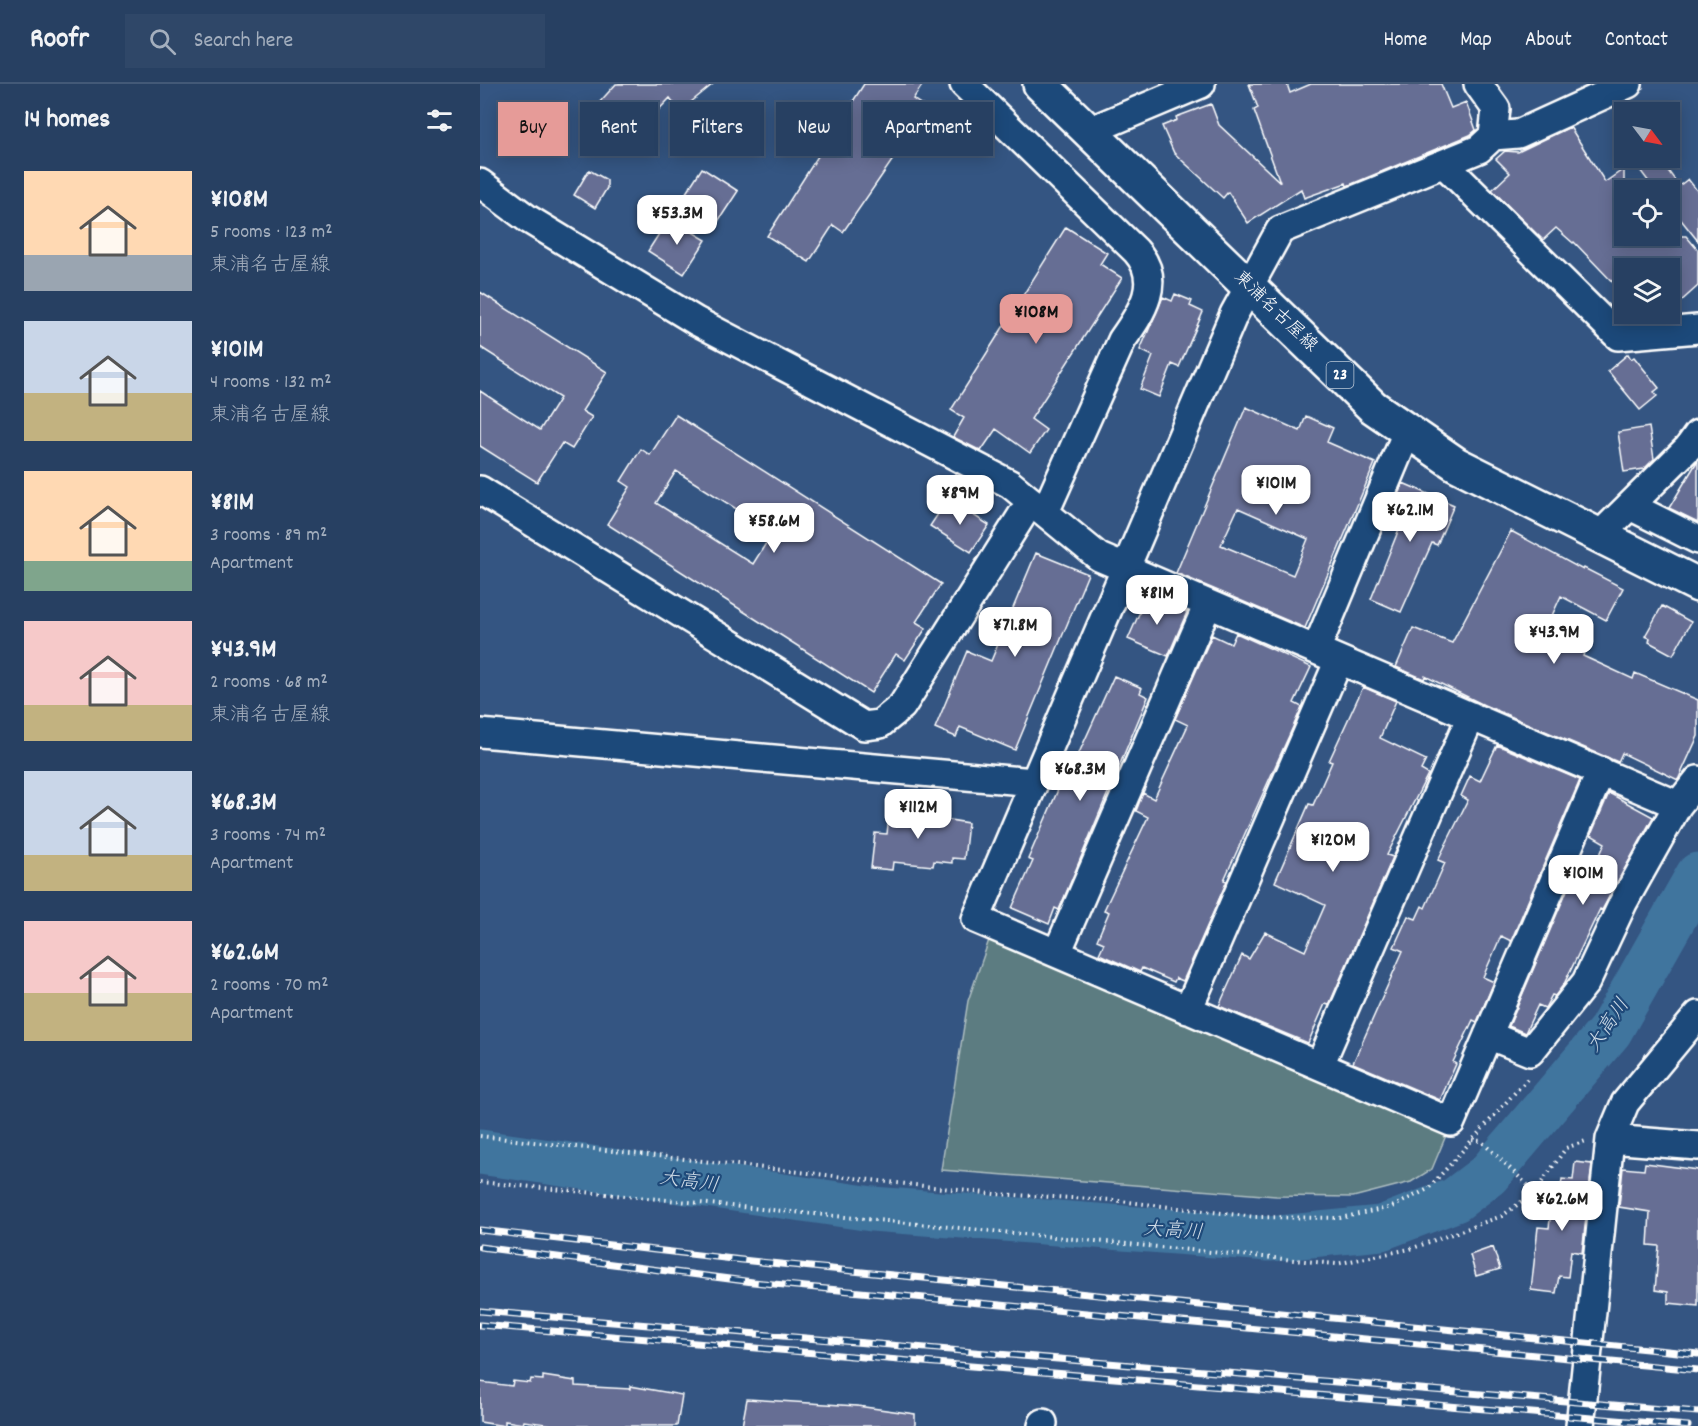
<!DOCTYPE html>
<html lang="en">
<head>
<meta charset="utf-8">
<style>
  :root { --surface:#274062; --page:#2f4768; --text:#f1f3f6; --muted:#a4afbe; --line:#435977; --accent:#e69b98 }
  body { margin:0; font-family:Dekko,"Klee One",sans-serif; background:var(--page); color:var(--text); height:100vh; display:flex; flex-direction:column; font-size:22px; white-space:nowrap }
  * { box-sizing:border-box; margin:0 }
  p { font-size:20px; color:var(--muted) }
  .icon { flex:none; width:33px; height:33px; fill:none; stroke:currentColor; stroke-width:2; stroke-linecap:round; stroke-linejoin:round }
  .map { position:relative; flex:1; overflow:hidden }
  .drawer { display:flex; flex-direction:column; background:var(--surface); width:480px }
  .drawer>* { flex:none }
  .hud { position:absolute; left:18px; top:18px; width:570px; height:54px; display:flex; gap:12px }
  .needle { width:39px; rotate:122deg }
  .fabs { position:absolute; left:1134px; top:18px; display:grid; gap:12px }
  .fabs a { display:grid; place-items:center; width:66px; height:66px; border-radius:0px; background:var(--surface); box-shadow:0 3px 15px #0003,0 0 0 2px var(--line); font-size:30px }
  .price { position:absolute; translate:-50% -51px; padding:0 14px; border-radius:12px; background:#fff; color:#222; font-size:20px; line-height:39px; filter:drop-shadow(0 2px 3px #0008) }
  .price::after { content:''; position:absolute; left:50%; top:36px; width:18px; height:14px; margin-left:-9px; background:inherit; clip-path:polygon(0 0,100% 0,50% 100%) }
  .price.current { background:var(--accent); color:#111 }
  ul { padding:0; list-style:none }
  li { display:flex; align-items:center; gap:18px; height:150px; padding:0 24px }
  li span { display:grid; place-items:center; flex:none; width:168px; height:120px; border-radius:0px; color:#555 }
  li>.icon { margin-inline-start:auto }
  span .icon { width:72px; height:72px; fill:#fffc; stroke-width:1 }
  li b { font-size:26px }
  h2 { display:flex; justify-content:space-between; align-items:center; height:72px; padding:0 24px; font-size:26px }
  .chip { padding:0 21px; border-radius:0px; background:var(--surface); box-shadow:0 3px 15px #0003,0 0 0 2px var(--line); font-size:21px; line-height:54px }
  .chip.current { background:var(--accent); color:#111 }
  header { display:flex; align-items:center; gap:36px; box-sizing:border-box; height:84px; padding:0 30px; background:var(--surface); border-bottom:2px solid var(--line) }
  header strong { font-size:28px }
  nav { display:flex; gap:33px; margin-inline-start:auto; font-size:21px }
  .search { width:420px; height:54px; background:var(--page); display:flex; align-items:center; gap:15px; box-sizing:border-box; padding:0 21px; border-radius:0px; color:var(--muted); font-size:22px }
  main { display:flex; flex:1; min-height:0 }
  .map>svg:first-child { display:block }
  .green { fill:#5c7c81; stroke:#aebec0; stroke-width:1.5 }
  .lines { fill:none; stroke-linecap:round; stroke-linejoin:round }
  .river { stroke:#41759e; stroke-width:45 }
  .building { fill:#666e94; stroke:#fff; stroke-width:1.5; fill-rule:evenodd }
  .minor-casing { stroke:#fff; stroke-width:32 }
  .major-casing { stroke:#fff; stroke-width:38 }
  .path { stroke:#fff; stroke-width:4; stroke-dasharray:1.5 4.5; stroke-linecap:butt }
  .minor { stroke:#1f4a7a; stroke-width:27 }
  .major { stroke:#1f4a7a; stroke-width:33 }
  .rail-casing { stroke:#fff; stroke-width:7 }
  .rail { stroke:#1f4a7a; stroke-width:4.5; stroke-dasharray:14; stroke-linecap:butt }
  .labels { text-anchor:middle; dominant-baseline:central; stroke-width:4.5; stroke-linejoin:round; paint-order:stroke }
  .shield { fill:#1f4a7a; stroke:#bcc9d7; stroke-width:1.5 }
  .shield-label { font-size:16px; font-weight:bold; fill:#fff }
  .street-label { font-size:18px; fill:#fff; stroke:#1f4a7a }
  .water-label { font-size:20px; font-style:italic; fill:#d0dce7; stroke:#1f4a7a }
</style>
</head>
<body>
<header>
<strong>Roofr</strong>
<div class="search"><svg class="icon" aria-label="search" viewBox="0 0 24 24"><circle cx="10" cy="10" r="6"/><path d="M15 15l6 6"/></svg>Search here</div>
<nav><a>Home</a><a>Map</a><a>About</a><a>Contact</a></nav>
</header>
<main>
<section class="drawer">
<h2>14 homes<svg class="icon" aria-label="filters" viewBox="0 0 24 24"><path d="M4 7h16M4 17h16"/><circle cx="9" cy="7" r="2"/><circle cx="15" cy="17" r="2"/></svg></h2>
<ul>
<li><span style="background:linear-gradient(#ffd9b3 70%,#9aa5b1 0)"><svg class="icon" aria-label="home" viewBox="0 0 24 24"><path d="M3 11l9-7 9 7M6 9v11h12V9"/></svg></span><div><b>¥108M</b><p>5 rooms · 123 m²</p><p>東浦名古屋線</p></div></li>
<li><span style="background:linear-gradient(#c9d6e8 60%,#c2b280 0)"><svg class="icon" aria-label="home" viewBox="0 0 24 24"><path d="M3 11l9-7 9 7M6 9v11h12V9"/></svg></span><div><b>¥101M</b><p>4 rooms · 132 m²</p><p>東浦名古屋線</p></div></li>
<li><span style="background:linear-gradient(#ffd9b3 75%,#7fa58c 0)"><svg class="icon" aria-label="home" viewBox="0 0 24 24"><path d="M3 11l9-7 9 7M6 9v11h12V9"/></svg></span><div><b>¥81M</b><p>3 rooms · 89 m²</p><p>Apartment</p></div></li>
<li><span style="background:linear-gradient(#f6c9c9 70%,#c2b280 0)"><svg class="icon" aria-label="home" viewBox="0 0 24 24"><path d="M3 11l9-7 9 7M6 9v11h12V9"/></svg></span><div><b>¥43.9M</b><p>2 rooms · 68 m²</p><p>東浦名古屋線</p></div></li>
<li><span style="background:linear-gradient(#c9d6e8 70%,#c2b280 0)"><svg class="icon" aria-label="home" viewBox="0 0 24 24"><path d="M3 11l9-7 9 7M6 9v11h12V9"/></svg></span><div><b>¥68.3M</b><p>3 rooms · 74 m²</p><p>Apartment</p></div></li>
<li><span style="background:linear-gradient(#f6c9c9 60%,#c2b280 0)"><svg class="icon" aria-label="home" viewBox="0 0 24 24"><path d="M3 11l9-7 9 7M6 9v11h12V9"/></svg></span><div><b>¥62.6M</b><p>2 rooms · 70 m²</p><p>Apartment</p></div></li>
</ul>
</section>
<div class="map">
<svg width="1218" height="1342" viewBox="0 0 1218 1342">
  <rect width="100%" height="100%" fill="#345582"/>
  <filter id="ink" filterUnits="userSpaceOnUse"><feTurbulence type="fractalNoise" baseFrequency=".0167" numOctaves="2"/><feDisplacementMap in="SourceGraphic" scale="12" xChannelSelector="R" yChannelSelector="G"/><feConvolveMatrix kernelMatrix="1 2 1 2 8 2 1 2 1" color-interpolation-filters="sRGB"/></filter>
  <g filter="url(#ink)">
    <path class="green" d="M 509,856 L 967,1049 L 952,1085 L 931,1098 L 873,1113 L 796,1112 L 461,1086 L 488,917 Z"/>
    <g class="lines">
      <path class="river" d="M 0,1068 L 392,1125 L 789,1155 L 901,1144 L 975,1116 L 1008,1091 L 1130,947 L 1218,791"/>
    </g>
    <path class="building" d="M 136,0 L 233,0 L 200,27 L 190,14 L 145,61 L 125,41 L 132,35 L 117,21 Z
      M 384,0 L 443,0 L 433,15 L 454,29 L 436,56 L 429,52 L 363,148 L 353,141 L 329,178 L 287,152 Z
      M 769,0 L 807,0 L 810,9 L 831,0 L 961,0 L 971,24 L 986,18 L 996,46 L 990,51 L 867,102 L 866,99 L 824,114 L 821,105 L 768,139 L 748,108 L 743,114 L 694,69 L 682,42 L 697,36 L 696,33 L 731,20 L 739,41 L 800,98 L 774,26 L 778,24 Z
      M 1090,43 L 1125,98 L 1144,85 L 1144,121 L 1134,131 L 1144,141 L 1144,152 L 1206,152 L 1218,166 L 1218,202 L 1190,227 L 1190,184 L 1144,184 L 1144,210 L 1094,158 L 1093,159 L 1076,144 L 1063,156 L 1012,106 L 1030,89 L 1016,75 L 1025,67 L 1038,68 Z
      M 1151,74 L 1179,74 L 1199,102 L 1208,95 L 1218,108 L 1218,157 L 1190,122 L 1190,110 L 1194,106 L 1175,106 Z
      M 222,84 L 258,107 L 233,145 L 202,115 Z
      M 109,86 L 127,96 L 127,104 L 115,124 L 94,111 Z
      M 189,134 L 226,156 L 204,190 L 168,167 Z
      M 586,143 L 627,169 L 620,180 L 642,194 L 551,335 L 566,346 L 550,369 L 516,345 L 501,367 L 473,353 L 484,334 L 471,326 Z
      M 0,208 L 127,288 L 102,327 L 112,333 L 92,365 L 82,359 L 57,398 L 0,362 L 0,307 L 60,346 L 80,314 L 0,263 Z
      M 695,210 L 712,217 L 710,222 L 723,228 L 699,283 L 692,280 L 679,313 L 660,305 L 673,272 L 660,266 L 683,213 L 692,217 Z
      M 1148,270 L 1151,275 L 1154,273 L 1179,304 L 1174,308 L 1177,312 L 1160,326 L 1128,287 Z
      M 766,323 L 820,347 L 826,332 L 853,344 L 847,358 L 895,379 L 825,544 L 696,489 ZM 758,424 L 828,455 L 813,491 L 741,461 Z
      M 196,331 L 461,500 L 436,538 L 446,544 L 425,576 L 416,570 L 391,609 L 127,440 L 150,403 L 141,397 L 161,365 L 170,371 ZM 196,387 L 293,448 L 273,480 L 176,419 Z
      M 1169,343 L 1174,375 L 1164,385 L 1144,388 L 1138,348 Z
      M 1218,376 L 1218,438 L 1189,424 Z
      M 923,399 L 974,421 L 957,461 L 952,459 L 921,528 L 891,515 L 919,445 L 906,439 Z
      M 468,415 L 509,441 L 491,468 L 450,442 Z
      M 1031,447 L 1103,486 L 1104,484 L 1143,504 L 1126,536 L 1081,512 L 1064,549 L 1105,567 L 1103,572 L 1153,595 L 1155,589 L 1218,616 L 1218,652 L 1198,696 L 1142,669 L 1138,678 L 1004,621 L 945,592 L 944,595 L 916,583 L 933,544 L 972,559 Z
      M 556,469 L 608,490 L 535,666 L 480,643 L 476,653 L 455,644 L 487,567 L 511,577 Z
      M 666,514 L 707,528 L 688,572 L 648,555 Z
      M 1182,522 L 1211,538 L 1193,571 L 1169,558 L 1170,554 L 1165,552 Z
      M 756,549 L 831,583 L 814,619 L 822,623 L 744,796 L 747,797 L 703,897 L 696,894 L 694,898 L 662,884 L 660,888 L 619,870 L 624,859 L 617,856 L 629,828 L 624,826 L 668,733 L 656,727 L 663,709 L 674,715 L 708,641 L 695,635 L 732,551 L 751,560 Z
      M 634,592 L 662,604 L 660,609 L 668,613 L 579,826 L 575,824 L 569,840 L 532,824 L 553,777 L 548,775 L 584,692 L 589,691 Z
      M 883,603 L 916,617 L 900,654 L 946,676 L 941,686 L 948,690 L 907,771 L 913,773 L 849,921 L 845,920 L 828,959 L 739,922 L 762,871 L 769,875 L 785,848 L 825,867 L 845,821 L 795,798 L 829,720 L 833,721 L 852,678 L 849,677 Z
      M 1017,661 L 1100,696 L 1031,857 L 1021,852 L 1003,893 L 1014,898 L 997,938 L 993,936 L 973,978 L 976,980 L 960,1016 L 873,979 L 923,867 L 914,863 L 928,832 L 936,835 L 942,822 L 945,824 L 965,779 L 958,776 L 988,716 L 981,712 L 990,692 L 1000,697 Z
      M 1129,709 L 1173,733 L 1122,826 L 1120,825 L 1084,900 L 1075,912 L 1072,911 L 1065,924 L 1058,921 L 1045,949 L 1029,942 L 1091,797 L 1106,803 L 1125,759 L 1111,751 Z
      M 410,722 L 445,725 L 445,732 L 488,739 L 484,775 L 472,774 L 472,779 L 454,777 L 453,782 L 413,778 L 412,786 L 391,784 L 395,749 L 407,750 Z
      M 1095,1078 L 1112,1080 L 1102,1169 L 1091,1167 L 1088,1193 L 1079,1192 L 1076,1209 L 1051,1206 L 1058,1143 L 1069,1144 L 1072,1119 L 1079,1120 L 1082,1095 L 1093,1096 Z
      M 1165,1079 L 1218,1086 L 1218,1222 L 1188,1219 L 1188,1208 L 1175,1206 L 1179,1162 L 1168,1161 L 1170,1128 L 1139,1123 L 1143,1084 L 1164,1086 Z
      M 1013,1163 L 1020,1185 L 996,1192 L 990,1171 Z
      M 63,1292 L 95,1297 L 95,1302 L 150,1305 L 150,1302 L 202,1311 L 197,1342 L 80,1342 L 44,1337 L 43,1340 L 25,1337 L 25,1342 L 0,1338 L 0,1298 L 32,1302 L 33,1297 L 50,1299 L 51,1295 L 63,1296 Z
      M 267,1315 L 377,1322 L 435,1330 L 435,1342 L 262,1342 Z"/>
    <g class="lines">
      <g class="minor-casing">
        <path id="minor" d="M 484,0 L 656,167 C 683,197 662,228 642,256 L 570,417 L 563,426
          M 998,0 L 1016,25 L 1013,52 L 999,65 L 800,146 L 754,230 L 496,835 L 971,1038 L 1121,687
          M 609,47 L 721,0
          M 1013,52 L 1038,50 L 1148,0
          M 964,80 L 1138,252 L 1218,245
          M 0,99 L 48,135 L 216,237 L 530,400 L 619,473 L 1198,721 L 1218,696
          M 0,406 L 384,642 L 400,640 L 422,622 L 551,417
          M 1150,422 L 1218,456
          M 1120,451 L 1208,364 L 1218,350
          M 836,566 L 927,348
          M 0,649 L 554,698
          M 577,869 L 728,520
          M 708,926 L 859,576
          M 1008,951 L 1050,968 L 1106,898 L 1143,819 L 1198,721
          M 840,981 L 991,632
          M 1130,1055 L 1218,1062
          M 562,1342 L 563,1339
          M 1100,1342 L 1130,1055 L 1145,1019 L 1218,931"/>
      </g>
      <g class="major-casing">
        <path id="major" d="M 560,0 L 893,323 L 976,380 L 1218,501"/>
      </g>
      <path class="path" d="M 0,1052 L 515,1110 L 631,1116 L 775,1133 L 860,1134 L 912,1123 L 948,1105 L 1049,993
        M 992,1056 L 1001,1057 L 1055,1108
        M 0,1098 L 856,1180 L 930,1165 L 1022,1132 L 1055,1108 L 1086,1064 L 1106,1057"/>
      <use href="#minor" class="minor"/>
      <use href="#major" class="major"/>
      <g class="rail-casing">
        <path id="rail" d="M 0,1146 L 271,1177 L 1218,1270
          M 0,1163 L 273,1198 L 1218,1286
          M 0,1227 L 1218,1328
          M 0,1241 L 1208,1342"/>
      </g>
      <use href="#rail" class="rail"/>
    </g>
  </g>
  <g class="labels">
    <rect class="shield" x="846.5" y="278" width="27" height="26" rx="4.5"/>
    <g class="shield-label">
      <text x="860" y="291">23</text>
    </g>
    <g class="street-label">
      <text transform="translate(795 228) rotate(44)">東浦名古屋線</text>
    </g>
    <g class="water-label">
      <text transform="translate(1129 942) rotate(-56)">大高川</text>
      <text transform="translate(209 1099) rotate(8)">大高川</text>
      <text transform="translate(693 1148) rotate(4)">大高川</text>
    </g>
  </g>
</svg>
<div class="fabs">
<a><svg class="needle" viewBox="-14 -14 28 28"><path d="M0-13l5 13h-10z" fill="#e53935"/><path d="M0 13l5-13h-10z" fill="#a4afbe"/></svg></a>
<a><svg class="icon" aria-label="locate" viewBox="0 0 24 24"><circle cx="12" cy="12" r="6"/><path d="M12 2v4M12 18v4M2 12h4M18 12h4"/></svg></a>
<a><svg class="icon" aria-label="layers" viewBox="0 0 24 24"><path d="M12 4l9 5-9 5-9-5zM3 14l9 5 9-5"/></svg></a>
</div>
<b class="price" style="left:197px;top:162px">¥53.3M</b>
<b class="price current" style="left:556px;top:261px">¥108M</b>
<b class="price" style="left:796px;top:432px">¥101M</b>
<b class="price" style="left:480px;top:442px">¥89M</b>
<b class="price" style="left:930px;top:459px">¥62.1M</b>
<b class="price" style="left:294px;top:470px">¥58.6M</b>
<b class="price" style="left:677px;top:542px">¥81M</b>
<b class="price" style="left:535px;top:574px">¥71.8M</b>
<b class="price" style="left:1074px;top:581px">¥43.9M</b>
<b class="price" style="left:600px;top:718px">¥68.3M</b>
<b class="price" style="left:438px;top:756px">¥112M</b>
<b class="price" style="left:853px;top:789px">¥120M</b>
<b class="price" style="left:1103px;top:822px">¥101M</b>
<b class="price" style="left:1082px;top:1148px">¥62.6M</b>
<div class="hud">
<a class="chip current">Buy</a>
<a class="chip">Rent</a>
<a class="chip">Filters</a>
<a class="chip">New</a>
<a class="chip">Apartment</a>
</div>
</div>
</main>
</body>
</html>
